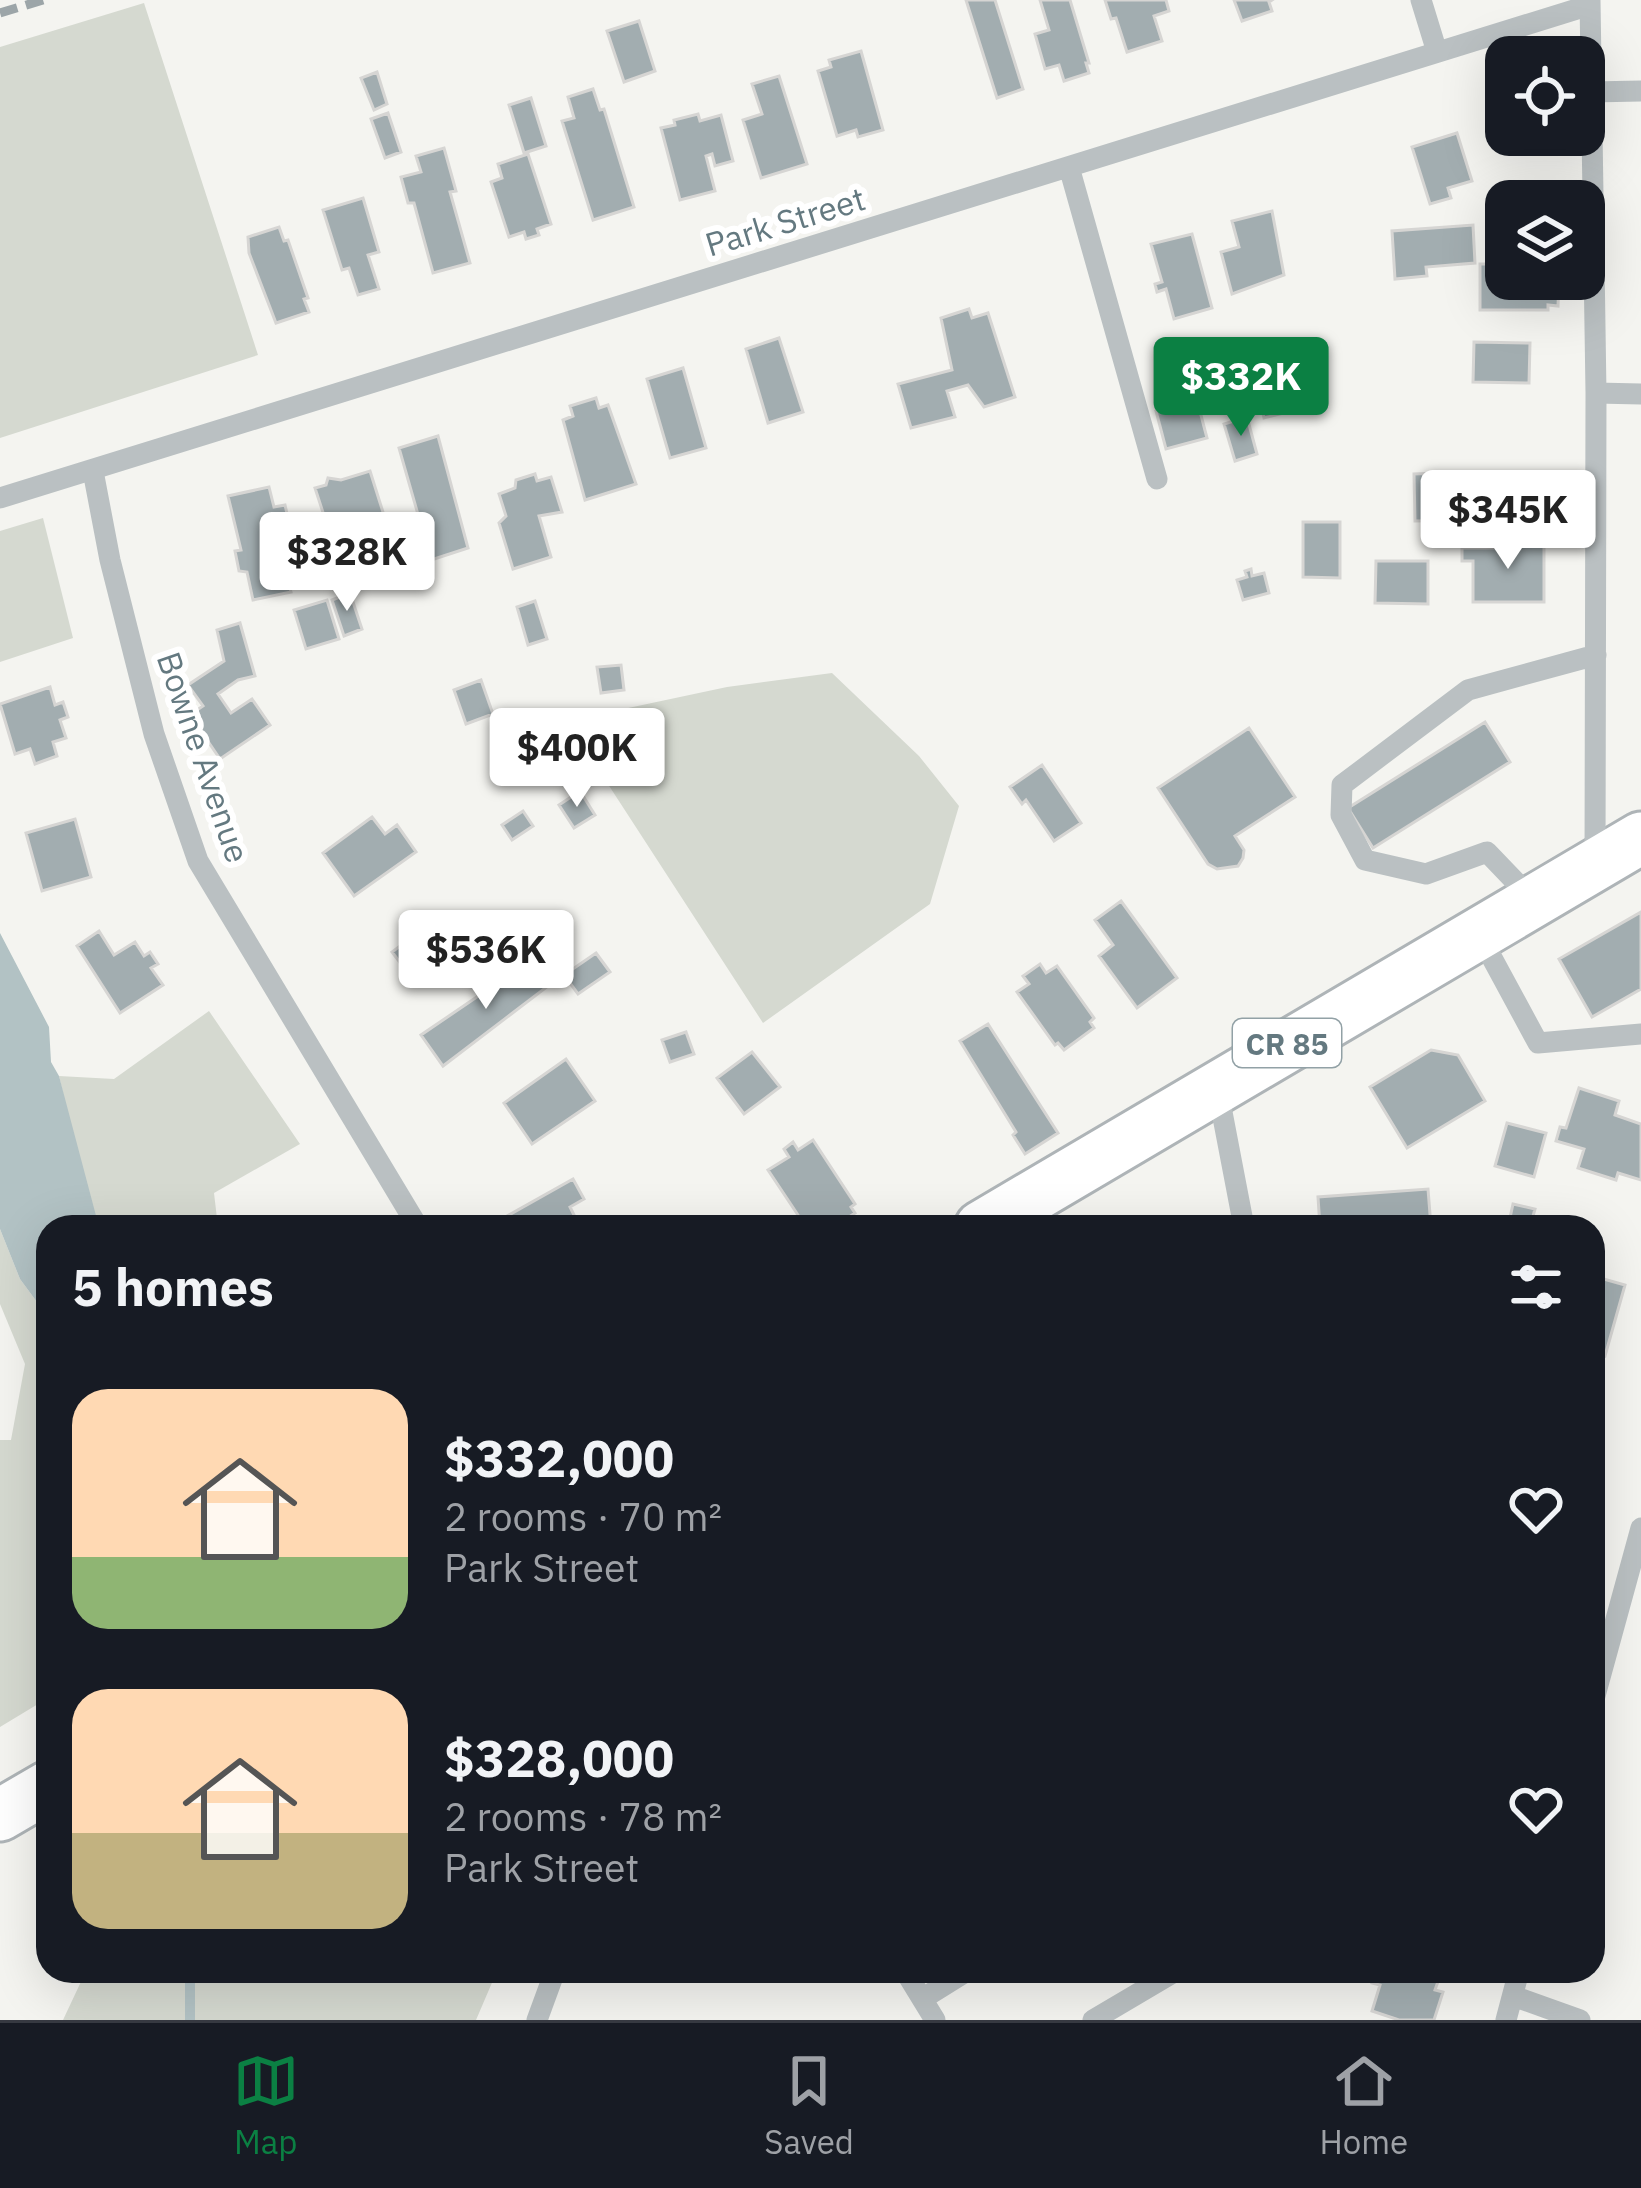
<!DOCTYPE html>
<html lang="en">
<head>
<meta charset="utf-8">
<style>
  :root { --surface:#171b24; --page:#242831; --text:#f1f3f6; --muted:#9ea1a6; --line:#363941; --accent:#0b8043 }
  body { margin:0; font-family:"IBM Plex Sans",sans-serif; background:var(--page); color:var(--text); height:100vh; display:flex; flex-direction:column; font-size:45px; white-space:nowrap }
  * { box-sizing:border-box; margin:0 }
  p { font-size:39px; color:var(--muted) }
  .icon { flex:none; width:66px; height:66px; fill:none; stroke:currentColor; stroke-width:2; stroke-linecap:round; stroke-linejoin:round }
  .map { position:relative; flex:1; overflow:hidden }
  .panel { position:absolute; left:36px; top:1215px; width:1569px; height:768px; display:flex; flex-direction:column; background:var(--surface); border-radius:36px; box-shadow:0 12px 48px #0002 }
  .panel>* { flex:none }
  .tools { position:absolute; left:1485px; top:36px; display:grid; gap:24px }
  .tools a { display:grid; place-items:center; width:120px; height:120px; border-radius:24px; background:var(--surface); box-shadow:0 12px 48px #0002; font-size:60px }
  .price { position:absolute; translate:-50% -102px; padding:0 27px; border-radius:12px; background:#fff; color:#222; font-size:39px; line-height:78px; filter:drop-shadow(0 3px 6px #0008) }
  .price::after { content:''; position:absolute; left:50%; top:72px; width:36px; height:27px; margin-left:-18px; background:inherit; clip-path:polygon(0 0,100% 0,50% 100%) }
  .price.on { background:var(--accent); color:#fff }
  ul { padding:0; list-style:none }
  li { display:flex; align-items:center; gap:36px; height:300px; padding:0 36px }
  li span { display:grid; place-items:center; flex:none; width:336px; height:240px; border-radius:36px; color:#555 }
  li>.icon { margin-inline-start:auto }
  span .icon { width:144px; height:144px; fill:#fffc; stroke-width:1 }
  li b { font-size:51px }
  h2 { display:flex; justify-content:space-between; align-items:center; height:144px; padding:0 36px; font-size:51px }
  .dock { display:flex; justify-content:space-around; align-items:center; height:168px; border-top:3px solid var(--line); background:var(--surface); font-size:33px; color:var(--muted) }
  .dock a { display:grid; justify-items:center; gap:6px }
  .dock .on { color:var(--accent) }
  .map>svg:first-child { display:block }
  .green { fill:#d5d9d0 }
  .water { fill:#b2c2c4 }
  .lines { fill:none; stroke-linecap:round; stroke-linejoin:round }
  .stream { stroke:#b2c2c4; stroke-width:10 }
  .building { fill:#a2adb0; stroke:#d6d5d3; stroke-width:3 }
  .major-casing { stroke:#aeb4b7; stroke-width:57 }
  .minor { stroke:#bac0c2; stroke-width:21 }
  .major { stroke:#fff; stroke-width:51 }
  .rail { stroke:#9ca5a8; stroke-width:9; stroke-dasharray:18 9; stroke-linecap:butt }
  .labels { text-anchor:middle; dominant-baseline:central; stroke-width:12; stroke-linejoin:round; paint-order:stroke }
  .shield { fill:#fff; stroke:#92a1a6; stroke-width:3 }
  .shield-label { font-size:30px; font-weight:bold; fill:#647980 }
  .street-label { font-size:33px; fill:#647980; stroke:#fff }
</style>
</head>
<body>
<div class="map">
<svg width="1641" height="2020" viewBox="0 0 1641 2020">
  <rect width="100%" height="100%" fill="#f4f4f0"/>
  <path class="green" d="M 144,3 L 258,355 L 0,438 L 0,47 Z
    M 43,518 L 73,638 L 0,662 L 0,531 Z
    M 832,673 L 919,756 L 959,806 L 930,904 L 763,1023 L 567,721 L 727,687 Z
    M 209,1011 L 300,1144 L 214,1193 L 218,1227 L 94,1227 L 59,1076 L 114,1079 Z
    M 0,1229 L 20,1279 L 48,1317 L 48,1698 L 0,1727 L 0,1440 L 11,1440 L 25,1364 L 0,1304 Z
    M 86,1971 L 497,1971 L 476,2020 L 63,2020 Z"/>
  <path class="water" d="M 0,933 L 49,1027 L 51,1062 L 59,1076 L 99,1227 L 48,1227 L 48,1317 L 20,1279 L 0,1229 Z"/>
  <g class="lines">
    <path class="stream" d="M 190,1971 L 190,2020"/>
  </g>
  <path class="building" d="M 966,0 L 995,0 L 1023,89 L 997,98 Z
    M 1040,0 L 1070,0 L 1089,63 L 1086,63 L 1089,73 L 1064,81 L 1059,65 L 1045,69 L 1035,34 L 1049,30 Z
    M 1105,0 L 1166,0 L 1169,11 L 1154,16 L 1162,41 L 1127,52 L 1116,18 L 1111,19 Z
    M 1234,0 L 1272,0 L 1269,2 L 1272,11 L 1242,21 Z
    M 639,21 L 655,71 L 624,82 L 607,31 Z
    M 861,51 L 883,130 L 858,137 L 856,130 L 837,136 L 818,71 L 831,67 L 829,60 Z
    M 377,72 L 387,104 L 374,110 L 361,78 Z
    M 779,76 L 807,164 L 761,178 L 743,120 L 762,114 L 752,84 Z
    M 593,89 L 600,110 L 604,109 L 634,207 L 593,220 L 562,121 L 574,118 L 568,97 Z
    M 531,98 L 546,146 L 524,153 L 509,105 Z
    M 388,113 L 401,152 L 385,158 L 371,119 Z
    M 698,114 L 700,121 L 721,115 L 733,161 L 715,166 L 712,154 L 706,156 L 715,191 L 680,200 L 661,128 L 675,125 L 674,120 Z
    M 1457,133 L 1472,181 L 1448,188 L 1451,198 L 1430,204 L 1412,147 Z
    M 444,148 L 456,191 L 450,192 L 470,263 L 433,273 L 414,203 L 408,203 L 401,177 L 421,172 L 416,156 Z
    M 528,154 L 551,224 L 537,229 L 539,235 L 526,239 L 524,232 L 509,237 L 491,182 L 502,178 L 498,164 Z
    M 363,198 L 379,252 L 368,255 L 379,289 L 358,295 L 349,268 L 342,270 L 323,210 Z
    M 1272,211 L 1284,275 L 1232,294 L 1221,252 L 1239,247 L 1232,221 Z
    M 1473,225 L 1475,263 L 1426,267 L 1427,276 L 1395,279 L 1392,231 Z
    M 279,227 L 284,241 L 288,240 L 308,298 L 304,299 L 309,312 L 276,323 L 249,253 L 248,237 Z
    M 1192,234 L 1212,308 L 1174,319 L 1166,289 L 1157,292 L 1155,284 L 1162,282 L 1151,244 Z
    M 1480,264 L 1506,264 L 1506,279 L 1559,279 L 1558,306 L 1548,305 L 1548,310 L 1480,310 Z
    M 969,309 L 972,318 L 988,313 L 1015,397 L 984,407 L 968,385 L 947,391 L 955,417 L 911,428 L 898,384 L 952,370 L 941,318 Z
    M 779,338 L 803,412 L 768,423 L 746,349 Z
    M 1474,342 L 1530,343 L 1529,383 L 1473,382 Z
    M 683,368 L 706,448 L 670,458 L 647,379 Z
    M 1274,391 L 1280,414 L 1264,418 L 1259,395 Z
    M 596,398 L 599,408 L 608,405 L 636,484 L 585,500 L 563,420 L 573,416 L 570,406 Z
    M 1197,400 L 1207,438 L 1166,449 L 1156,411 Z
    M 1247,417 L 1257,454 L 1235,461 L 1224,424 Z
    M 438,436 L 468,548 L 431,560 L 399,448 Z
    M 370,471 L 400,566 L 346,583 L 315,488 L 326,485 L 328,478 L 341,480 Z
    M 1438,473 L 1439,480 L 1545,478 L 1545,482 L 1551,482 L 1552,514 L 1544,514 L 1545,519 L 1415,521 L 1414,474 Z
    M 535,474 L 537,481 L 551,477 L 562,512 L 539,516 L 551,557 L 513,569 L 499,523 L 506,516 L 499,494 L 515,488 L 516,480 Z
    M 269,487 L 274,507 L 285,505 L 294,544 L 280,547 L 291,592 L 253,600 L 247,572 L 239,571 L 235,551 L 241,550 L 228,496 Z
    M 1303,522 L 1340,522 L 1340,578 L 1303,577 Z
    M 1498,539 L 1544,540 L 1544,602 L 1473,602 L 1473,561 L 1462,561 L 1462,548 L 1497,548 Z
    M 1376,561 L 1428,561 L 1428,604 L 1375,603 Z
    M 1251,569 L 1252,576 L 1264,573 L 1269,593 L 1243,600 L 1237,580 L 1247,577 L 1245,571 Z
    M 350,593 L 362,629 L 344,636 L 332,600 Z
    M 327,600 L 339,639 L 306,649 L 294,610 Z
    M 535,601 L 547,639 L 528,645 L 517,607 Z
    M 240,623 L 255,676 L 238,680 L 218,694 L 231,713 L 252,699 L 270,725 L 220,759 L 190,715 L 203,706 L 188,685 L 224,661 L 217,630 Z
    M 621,665 L 624,690 L 601,693 L 597,667 Z
    M 481,680 L 493,714 L 466,724 L 454,690 Z
    M 50,687 L 55,705 L 63,702 L 68,717 L 60,720 L 66,738 L 53,742 L 57,756 L 35,764 L 30,749 L 15,754 L 0,704 Z
    M 1485,722 L 1510,762 L 1373,848 L 1348,808 Z
    M 1249,728 L 1295,797 L 1235,836 L 1244,850 L 1243,858 L 1238,866 L 1217,869 L 1208,864 L 1158,788 Z
    M 1042,765 L 1081,823 L 1054,841 L 1026,800 L 1022,804 L 1010,787 Z
    M 580,791 L 595,815 L 574,828 L 559,805 Z
    M 523,811 L 533,826 L 512,840 L 502,825 Z
    M 372,817 L 385,834 L 397,825 L 416,852 L 354,896 L 323,853 Z
    M 75,819 L 91,877 L 42,891 L 26,833 Z
    M 1121,901 L 1177,978 L 1137,1008 L 1099,956 L 1113,945 L 1095,920 Z
    M 1641,912 L 1641,989 L 1592,1017 L 1559,959 Z
    M 443,914 L 450,923 L 461,915 L 484,944 L 432,986 L 427,980 L 418,986 L 392,952 Z
    M 99,931 L 114,955 L 135,942 L 144,956 L 150,952 L 158,964 L 151,968 L 163,985 L 120,1013 L 77,946 Z
    M 596,953 L 610,972 L 578,994 L 564,975 Z
    M 534,958 L 552,983 L 443,1066 L 421,1035 Z
    M 1040,964 L 1046,973 L 1057,966 L 1094,1018 L 1090,1022 L 1094,1028 L 1064,1050 L 1058,1043 L 1055,1045 L 1017,992 L 1029,984 L 1023,976 Z
    M 988,1024 L 1058,1133 L 1025,1154 L 1013,1135 L 1016,1132 L 960,1041 Z
    M 686,1032 L 694,1054 L 670,1062 L 662,1040 Z
    M 1431,1050 L 1458,1055 L 1485,1101 L 1407,1148 L 1370,1087 Z
    M 752,1052 L 780,1087 L 744,1114 L 717,1078 Z
    M 566,1059 L 595,1101 L 532,1144 L 504,1103 Z
    M 1579,1088 L 1619,1101 L 1615,1115 L 1641,1124 L 1641,1180 L 1618,1173 L 1616,1180 L 1578,1168 L 1584,1149 L 1556,1141 L 1560,1127 L 1566,1128 Z
    M 1507,1123 L 1546,1133 L 1534,1177 L 1495,1166 Z
    M 813,1140 L 855,1204 L 851,1207 L 855,1213 L 834,1227 L 806,1227 L 768,1170 L 789,1157 L 784,1149 L 793,1142 L 798,1150 Z
    M 573,1179 L 584,1199 L 570,1207 L 577,1221 L 566,1227 L 513,1227 L 507,1216 Z
    M 1428,1189 L 1431,1227 L 1320,1227 L 1318,1197 Z
    M 1513,1204 L 1535,1209 L 1530,1227 L 1508,1227 Z
    M 1593,1276 L 1625,1285 L 1605,1356 L 1593,1352 Z
    M 1376,1971 L 1441,1973 L 1435,1990 L 1443,1992 L 1434,2020 L 1399,2020 L 1372,2011 L 1380,1985 L 1372,1983 Z"/>
  <g class="lines">
    <g class="major-casing">
      <path id="major" d="M 981,1227 L 1641,838
        M 0,1815 L 48,1787"/>
    </g>
    <path class="minor" d="M 1421,0 L 1437,52
      M 1590,0 L 1596,393 L 1595,863
      M 1591,92 L 1641,91
      M 1069,167 L 1157,479
      M 1596,393 L 1641,394
      M 93,471 L 110,560 L 154,734 L 198,861 L 418,1227
      M 0,498 L 1590,5
      M 1532,899 L 1487,852 L 1426,874 L 1365,860 L 1341,815 L 1342,785 L 1468,690 L 1596,655
      M 1479,934 L 1538,1043 L 1641,1034
      M 1217,1086 L 1244,1227
      M 1593,1703 L 1641,1528
      M 905,1971 L 935,2020
      M 1513,1996 L 1580,2020
      M 922,1999 L 967,1971
      M 537,2020 L 555,1971
      M 1093,2020 L 1176,1971
      M 1506,2020 L 1519,1971"/>
    <use href="#major" class="major"/>
    <path class="rail" d="M 0,13 L 43,0"/>
  </g>
  <g class="labels">
    <rect class="shield" x="1233" y="1019" width="108" height="48" rx="9"/>
    <g class="shield-label">
      <text x="1287" y="1043">CR 85</text>
    </g>
    <g class="street-label">
      <text transform="translate(785 221) rotate(-17)">Park Street</text>
      <text transform="translate(204 757) rotate(71)">Bowne Avenue</text>
    </g>
  </g>
</svg>
<div class="tools">
<a><svg class="icon" aria-label="locate" viewBox="0 0 24 24"><circle cx="12" cy="12" r="6"/><path d="M12 2v4M12 18v4M2 12h4M18 12h4"/></svg></a>
<a><svg class="icon" aria-label="layers" viewBox="0 0 24 24"><path d="M12 4l9 5-9 5-9-5zM3 14l9 5 9-5"/></svg></a>
</div>
<b class="price on" style="left:1241px;top:439px">$332K</b>
<b class="price" style="left:1508px;top:572px">$345K</b>
<b class="price" style="left:347px;top:614px">$328K</b>
<b class="price" style="left:577px;top:810px">$400K</b>
<b class="price" style="left:486px;top:1012px">$536K</b>
<section class="panel">
<h2>5 homes<svg class="icon" aria-label="filters" viewBox="0 0 24 24"><path d="M4 7h16M4 17h16"/><circle cx="9" cy="7" r="2"/><circle cx="15" cy="17" r="2"/></svg></h2>
<ul>
<li><span style="background:linear-gradient(#ffd9b3 70%,#8fb573 0)"><svg class="icon" aria-label="home" viewBox="0 0 24 24"><path d="M3 11l9-7 9 7M6 9v11h12V9"/></svg></span><div><b>$332,000</b><p>2 rooms · 70 m²</p><p>Park Street</p></div><svg class="icon" aria-label="heart" viewBox="0 0 24 24"><path d="M12 20l-8-8c-3-5 5-10 8-4 3-6 11-1 8 4z"/></svg></li>
<li><span style="background:linear-gradient(#ffd9b3 60%,#c2b280 0)"><svg class="icon" aria-label="home" viewBox="0 0 24 24"><path d="M3 11l9-7 9 7M6 9v11h12V9"/></svg></span><div><b>$328,000</b><p>2 rooms · 78 m²</p><p>Park Street</p></div><svg class="icon" aria-label="heart" viewBox="0 0 24 24"><path d="M12 20l-8-8c-3-5 5-10 8-4 3-6 11-1 8 4z"/></svg></li>
</ul>
</section>
</div>
<nav class="dock">
<a class="on"><svg class="icon" aria-label="map" viewBox="0 0 24 24"><path d="M3 6l6-2 6 2 6-2v14l-6 2-6-2-6 2zM9 4v14M15 6v14"/></svg>Map</a>
<a><svg class="icon" aria-label="saved" viewBox="0 0 24 24"><path d="M7 4h10v16l-5-4-5 4z"/></svg>Saved</a>
<a><svg class="icon" aria-label="home" viewBox="0 0 24 24"><path d="M3 11l9-7 9 7M6 9v11h12V9"/></svg>Home</a>
</nav>
</body>
</html>
